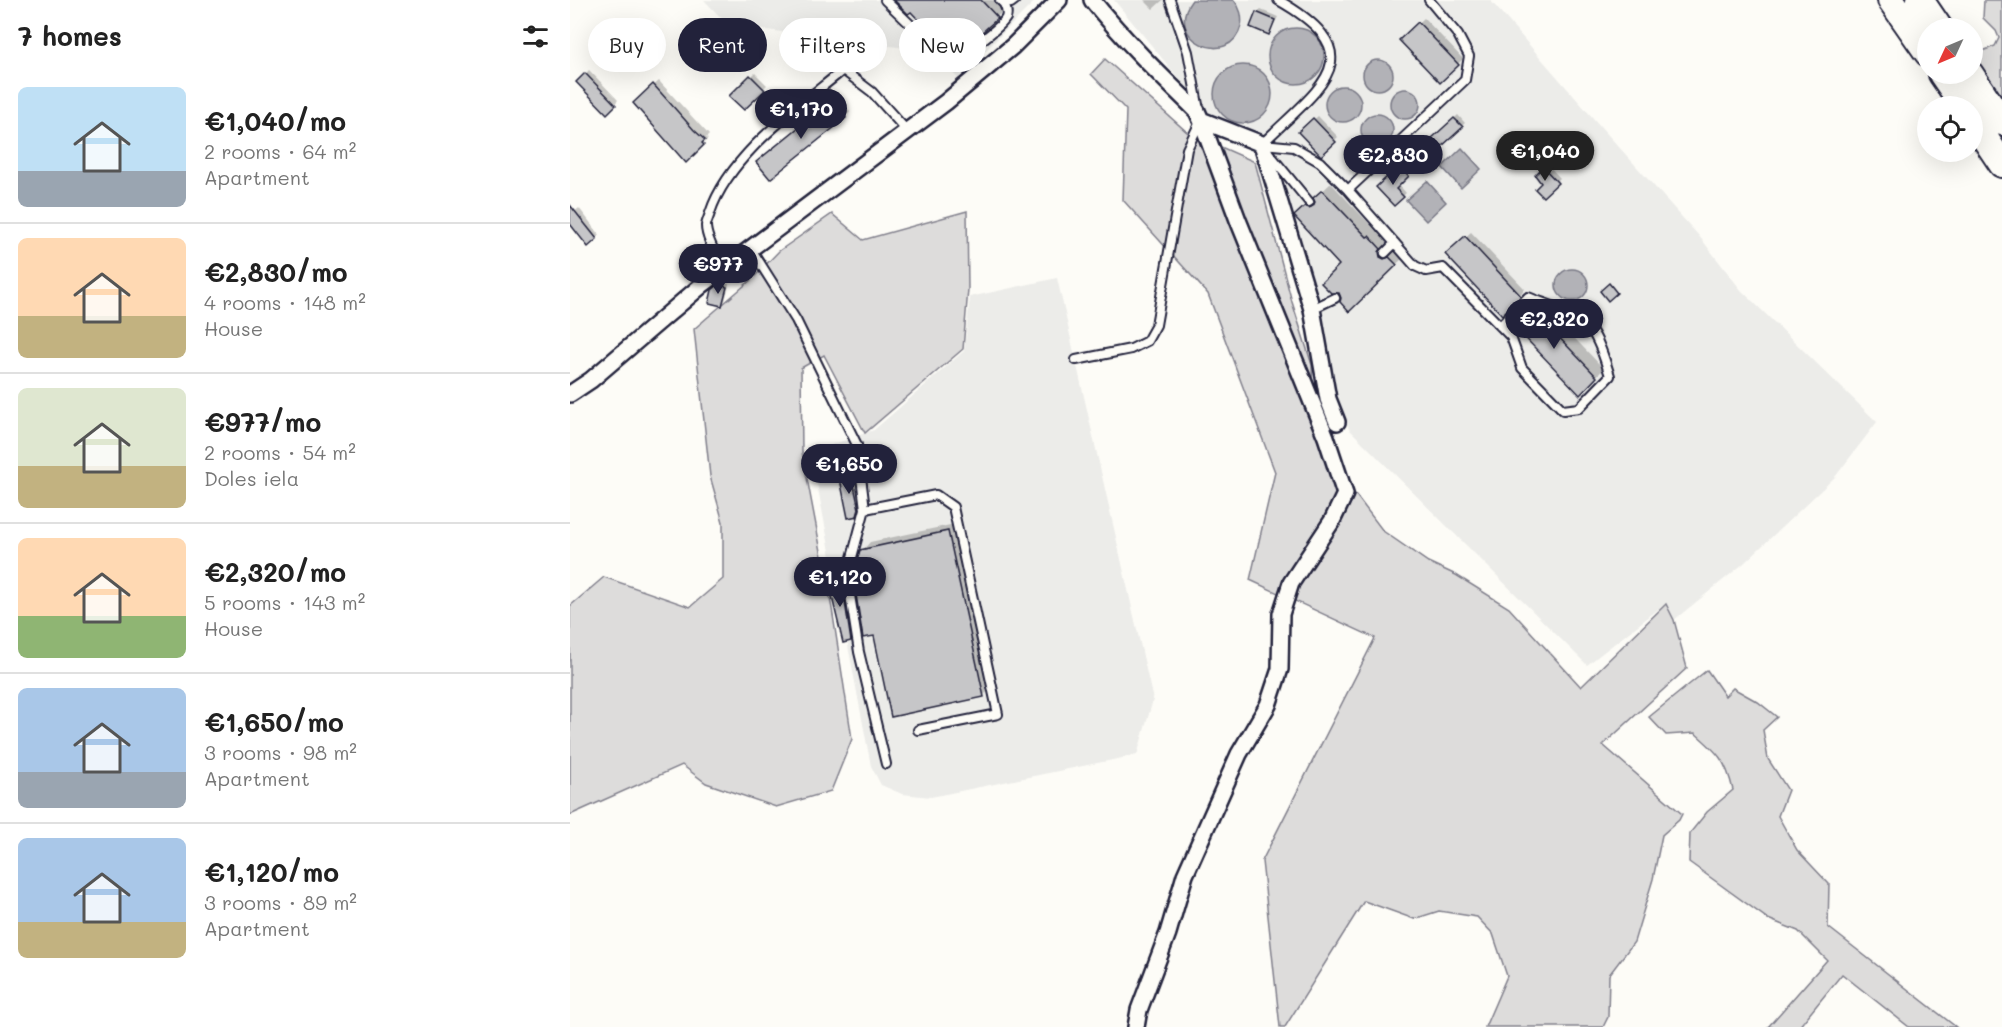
<!DOCTYPE html>
<html lang="en">
<head>
<meta charset="utf-8">
<style>
  :root { --surface:#fff; --page:#f6f6f6; --text:#222; --muted:#767676; --line:#e0e0e0; --accent:#22223b }
  body { margin:0; font-family:Mali,sans-serif; background:var(--page); color:var(--text); height:100vh; display:flex; flex-direction:column; font-size:22px; white-space:nowrap }
  * { box-sizing:border-box; margin:0 }
  p { font-size:20px; color:var(--muted) }
  .icon { flex:none; width:33px; height:33px; fill:none; stroke:currentColor; stroke-width:2; stroke-linecap:round; stroke-linejoin:round }
  .map { position:relative; flex:1; overflow:hidden }
  .drawer { display:flex; flex-direction:column; background:var(--surface); width:570px }
  .drawer>* { flex:none }
  .hud { position:absolute; left:18px; top:18px; width:570px; height:54px; display:flex; gap:12px }
  .needle { width:39px; rotate:226deg }
  .buttons { position:absolute; left:1347px; top:18px; display:grid; gap:12px }
  .buttons a { display:grid; place-items:center; width:66px; height:66px; border-radius:50%; background:var(--surface); box-shadow:0 6px 24px #0002; font-size:30px }
  .price { position:absolute; translate:-50% -51px; padding:0 14px; border-radius:21px; background:var(--accent); color:#fff; font-size:20px; line-height:39px; filter:drop-shadow(0 2px 3px #0008) }
  .price::after { content:''; position:absolute; left:50%; top:36px; width:18px; height:14px; margin-left:-9px; background:inherit; clip-path:polygon(0 0,100% 0,50% 100%) }
  .price.current { background:#222; color:#fff }
  ul { padding:0; list-style:none }
  li { display:flex; align-items:center; gap:18px; height:150px; padding:0 18px }
  li+li { border-top:2px solid var(--line) }
  li span { display:grid; place-items:center; flex:none; width:168px; height:120px; border-radius:9px; color:#555 }
  li>.icon { margin-inline-start:auto }
  span .icon { width:72px; height:72px; fill:#fffc; stroke-width:1 }
  li b { font-size:26px }
  h2 { display:flex; justify-content:space-between; align-items:center; height:72px; padding:0 18px; font-size:26px }
  .pill { padding:0 21px; border-radius:27px; background:var(--surface); box-shadow:0 6px 24px #0002; font-size:21px; line-height:54px }
  .pill.current { background:var(--accent); color:#fff }
  main { display:flex; flex:1; min-height:0 }
  .map>svg:first-child { display:block }
  .built { fill:#ecece9 }
  .green { fill:#dddcdb; stroke:#807f8b; stroke-width:1.5 }
  .water { fill:#b2b2b7; stroke:#787885; stroke-width:1.5 }
  .shadow { fill:#0003 }
  .building { fill:#c6c6c8; stroke:#22223b; stroke-width:1.5 }
  .lines { fill:none; stroke-linecap:round; stroke-linejoin:round }
  .lane-casing { stroke:#22223b; stroke-width:12 }
  .street-casing { stroke:#22223b; stroke-width:20 }
  .highway-casing { stroke:#22223b; stroke-width:30 }
  .lane { stroke:#fdfcf7; stroke-width:8 }
  .street { stroke:#fdfcf7; stroke-width:15 }
  .highway { stroke:#fdfcf7; stroke-width:26 }
</style>
</head>
<body>
<main>
<section class="drawer">
<h2>7 homes<svg class="icon" aria-label="filters" viewBox="0 0 24 24"><path d="M4 7h16M4 17h16"/><circle cx="9" cy="7" r="2"/><circle cx="15" cy="17" r="2"/></svg></h2>
<ul>
<li><span style="background:linear-gradient(#bfe0f5 70%,#9aa5b1 0)"><svg class="icon" aria-label="home" viewBox="0 0 24 24"><path d="M3 11l9-7 9 7M6 9v11h12V9"/></svg></span><div><b>€1,040/mo</b><p>2 rooms · 64 m²</p><p>Apartment</p></div></li>
<li><span style="background:linear-gradient(#ffd9b3 65%,#c2b280 0)"><svg class="icon" aria-label="home" viewBox="0 0 24 24"><path d="M3 11l9-7 9 7M6 9v11h12V9"/></svg></span><div><b>€2,830/mo</b><p>4 rooms · 148 m²</p><p>House</p></div></li>
<li><span style="background:linear-gradient(#dfe7d0 65%,#c2b280 0)"><svg class="icon" aria-label="home" viewBox="0 0 24 24"><path d="M3 11l9-7 9 7M6 9v11h12V9"/></svg></span><div><b>€977/mo</b><p>2 rooms · 54 m²</p><p>Doles iela</p></div></li>
<li><span style="background:linear-gradient(#ffd9b3 65%,#8fb573 0)"><svg class="icon" aria-label="home" viewBox="0 0 24 24"><path d="M3 11l9-7 9 7M6 9v11h12V9"/></svg></span><div><b>€2,320/mo</b><p>5 rooms · 143 m²</p><p>House</p></div></li>
<li><span style="background:linear-gradient(#a9c7e8 70%,#9aa5b1 0)"><svg class="icon" aria-label="home" viewBox="0 0 24 24"><path d="M3 11l9-7 9 7M6 9v11h12V9"/></svg></span><div><b>€1,650/mo</b><p>3 rooms · 98 m²</p><p>Apartment</p></div></li>
<li><span style="background:linear-gradient(#a9c7e8 70%,#c2b280 0)"><svg class="icon" aria-label="home" viewBox="0 0 24 24"><path d="M3 11l9-7 9 7M6 9v11h12V9"/></svg></span><div><b>€1,120/mo</b><p>3 rooms · 89 m²</p><p>Apartment</p></div></li>
</ul>
</section>
<div class="map">
<svg width="1432" height="1027" viewBox="0 0 1432 1027">
  <rect width="100%" height="100%" fill="#fdfcf7"/>
  <filter id="ink" filterUnits="userSpaceOnUse"><feTurbulence type="fractalNoise" baseFrequency=".0167" numOctaves="2"/><feDisplacementMap in="SourceGraphic" scale="12" xChannelSelector="R" yChannelSelector="G"/><feConvolveMatrix kernelMatrix="1 2 1 2 8 2 1 2 1" color-interpolation-filters="sRGB"/></filter>
  <g filter="url(#ink)">
    <path class="built" d="M 134,0 L 466,0 L 388,78 L 359,51 L 158,25 Z
      M 544,0 L 920,0 L 1030,126 L 1129,236 L 1171,290 L 1307,422 L 1265,477 L 1173,564 L 1104,620 L 1095,604 L 1017,665 L 779,429 L 689,156 L 643,120 Z
      M 487,278 L 583,700 L 567,755 L 361,797 L 332,794 L 311,785 L 301,766 L 241,452 L 304,430 L 394,351 L 400,297 Z"/>
    <path class="green" d="M 1414,0 L 1432,0 L 1432,93 L 1429,97 C 1418,83 1404,70 1410,52 L 1425,46 L 1429,38 L 1426,31 L 1413,18 Z
      M 535,59 L 617,132 L 685,162 L 722,302 L 742,365 L 744,430 L 773,478 L 813,531 L 858,562 L 886,575 L 939,608 L 1011,687 L 1096,604 L 1104,620 L 1117,668 L 1033,745 L 1112,814 L 1109,820 L 1092,835 L 1083,879 L 1064,942 L 1039,975 L 1038,1017 L 1033,1027 L 915,1027 L 937,976 L 923,934 L 907,917 L 869,911 L 844,919 L 794,901 L 715,1027 L 710,1027 L 692,861 L 805,638 L 680,580 L 705,472 L 638,294 L 553,200 L 556,110 L 521,74 Z
      M 397,211 L 398,289 L 393,349 L 295,433 L 254,355 L 231,368 L 232,452 L 262,609 L 282,739 L 261,791 L 206,807 L 136,783 L 112,765 L 0,815 L 0,606 L 34,577 L 120,607 L 153,579 L 153,522 L 140,476 L 124,329 L 182,279 L 209,251 L 262,214 L 293,240 Z
      M 1137,670 L 1155,696 L 1163,688 L 1188,702 L 1207,717 L 1193,730 L 1198,759 L 1218,790 L 1208,816 L 1227,850 L 1259,884 L 1258,927 L 1386,1027 L 1339,1027 L 1272,974 L 1229,1027 L 1198,1027 L 1257,960 L 1228,931 L 1198,919 L 1119,862 L 1120,833 L 1137,812 L 1163,790 C 1156,760 1148,753 1125,733 L 1096,735 L 1079,717 Z"/>
    <path class="water" d="M 622,0 L 664,0 C 670,7 673,17 671,26 C 660,70 592,39 622,0 Z
      M698 56a28 28 0 1 1 56 0a28 28 0 1 1-56 0Z
      M793 75a15 15 0 1 1 30 0a15 15 0 1 1-30 0Z
      M644 94a29 29 0 1 1 58 0a29 29 0 1 1-58 0Z
      M755 104a18 18 0 1 1 36 0a18 18 0 1 1-36 0Z
      M820 104a15 15 0 1 1 30 0a15 15 0 1 1-30 0Z
      M791 130a16 16 0 1 1 32 0a16 16 0 1 1-32 0Z
      M 892,148 L 911,169 L 891,188 L 872,167 Z
      M 857,181 L 876,202 L 856,221 L 836,200 Z
      M986 285a16 16 0 1 1 32 0a16 16 0 1 1-32 0Z"/>
    <path class="shadow" d="M 325,0 L 426,0 L 434,9 L 427,17 L 405,28 L 341,10 Z
      M 574,0 L 593,0 L 583,9 Z
      M 691,10 L 708,17 L 699,33 L 687,13 Z
      M 854,18 L 893,59 L 870,81 L 831,40 Z
      M 19,70 L 48,100 L 37,112 L 8,82 Z
      M 185,73 L 197,85 L 174,108 L 161,96 Z
      M 89,81 L 139,135 L 136,138 L 138,139 L 116,161 L 70,98 Z
      M 268,96 L 280,112 L 275,117 L 194,156 Z
      M 888,115 L 895,123 L 859,156 L 852,149 Z
      M 748,116 L 768,137 L 751,154 L 730,132 Z
      M 834,163 L 841,172 L 828,184 L 836,193 L 824,204 L 808,187 Z
      M 978,165 L 990,178 L 973,195 L 973,182 L 967,175 Z
      M 761,183 L 806,231 L 807,229 L 818,240 L 816,243 L 818,249 L 823,252 L 828,250 L 834,257 L 779,310 L 771,265 L 726,216 Z
      M 9,208 L 30,235 L 18,245 L 0,222 L 0,216 Z
      M 901,232 L 955,289 L 932,313 L 877,254 Z
      M 153,282 L 159,284 L 155,301 L 152,304 L 148,286 Z
      M 967,299 L 1034,369 L 1010,392 L 943,323 Z
      M 283,470 L 291,505 L 286,515 L 271,474 L 273,472 Z
      M 385,524 L 421,688 L 414,695 L 305,634 L 285,574 L 291,569 L 292,551 L 300,542 Z
      M 276,572 L 286,634 L 280,640 L 260,581 L 265,575 Z"/>
    <path class="building" d="M 324,0 L 411,0 L 428,18 L 409,35 L 405,30 L 382,50 L 363,35 L 341,12 L 338,14 Z
      M 686,12 L 705,20 L 699,35 L 680,27 Z
      M 848,22 L 889,65 L 870,83 L 829,40 Z
      M 15,73 L 46,105 L 37,114 L 6,82 Z
      M 180,75 L 195,90 L 174,110 L 159,96 Z
      M 83,84 L 124,130 L 135,140 L 132,143 L 134,145 L 116,163 L 63,103 Z
      M 261,101 L 276,118 L 200,179 L 186,162 Z
      M 743,118 L 766,142 L 751,156 L 728,132 Z
      M 884,118 L 893,127 L 859,158 L 850,149 Z
      M 829,166 L 839,176 L 826,189 L 834,197 L 824,206 L 806,187 Z
      M 973,167 L 988,183 L 973,197 L 965,189 L 971,183 L 965,175 Z
      M 752,190 L 797,237 L 799,236 L 811,249 L 809,252 L 810,257 L 814,259 L 819,257 L 827,265 L 779,312 L 770,302 L 771,298 L 769,293 L 761,293 L 751,283 L 769,265 L 724,216 L 735,206 L 739,208 L 743,206 L 745,202 L 743,198 Z
      M 0,205 L 27,239 L 18,247 L 0,224 Z
      M 895,236 L 951,296 L 932,315 L 875,254 Z
      M 1039,283 L 1047,293 L 1038,301 L 1030,291 Z
      M 148,285 L 157,287 L 152,306 L 139,303 L 142,290 Z
      M 958,305 L 1027,377 L 1010,395 L 941,323 Z
      M 281,472 L 289,509 L 287,516 L 278,518 L 269,474 Z
      M 378,531 L 414,697 L 321,717 L 304,636 L 293,638 L 283,576 L 284,574 L 290,573 L 287,561 L 290,550 Z
      M 271,577 L 281,641 L 273,643 L 258,580 Z"/>
    <g class="lines">
      <g class="lane-casing">
        <path id="lane" d="M 315,0 L 344,28 L 381,57 C 392,57 430,28 436,18 C 438,13 436,8 434,4
          M 430,0 L 434,4 L 441,3 L 445,0
          M 600,0 L 618,52 L 629,110
          M 692,144 L 724,147 L 750,162 L 778,190 L 895,80 L 899,56 L 888,35 L 859,0
          M 692,144 C 748,88 807,56 708,0
          M 698,152 L 739,202
          M 778,190 L 845,266 L 856,271 L 873,268 L 941,337 L 952,368 L 993,410 L 1009,408 L 1040,376 C 1035,360 1029,340 1019,327 C 1005,311 977,305 958,297 L 930,326
          M 181,249 L 226,320 L 287,445 L 295,509 L 277,576 L 289,652 L 316,764
          M 815,253 L 825,243
          M 153,269 C 148,258 136,239 136,226 C 136,223 139,217 140,213 C 159,155 227,108 273,70 L 302,92 L 337,131
          M 742,309 L 765,298
          M 506,360 L 561,349 L 577,341 L 586,325 L 617,149 L 630,122
          M 295,509 L 366,495 L 383,507 L 428,714 L 348,730"/>
      </g>
      <g class="street-casing">
        <path id="street" d="M 522,0 C 554,40 591,76 627,111 L 631,120 L 692,144 L 742,309 L 758,399 L 767,422
          M 0,394 L 21,380 L 132,285 L 376,102 L 443,46 L 489,0
          M 566,1027 L 569,1010 L 598,933 L 615,875 L 669,754 L 698,705 L 710,669 L 711,614 L 721,583 L 762,521 L 775,494 L 756,437 L 668,220 L 631,120"/>
      </g>
      <g class="highway-casing">
        <path id="highway" d="M 1321,0 L 1358,53
          M 1350,0 L 1369,28
          M 1372,74 L 1394,106
          M 1400,74 L 1432,122
          M 1402,119 L 1432,164"/>
      </g>
      <use href="#lane" class="lane"/>
      <use href="#street" class="street"/>
      <use href="#highway" class="highway"/>
    </g>
  </g>
</svg>
<div class="buttons">
<a><svg class="needle" viewBox="-14 -14 28 28"><path d="M0-13l5 13h-10z" fill="#e53935"/><path d="M0 13l5-13h-10z" fill="#767676"/></svg></a>
<a><svg class="icon" aria-label="locate" viewBox="0 0 24 24"><circle cx="12" cy="12" r="6"/><path d="M12 2v4M12 18v4M2 12h4M18 12h4"/></svg></a>
</div>
<b class="price" style="left:231px;top:140px">€1,170</b>
<b class="price current" style="left:975px;top:182px">€1,040</b>
<b class="price" style="left:823px;top:186px">€2,830</b>
<b class="price" style="left:148px;top:295px">€977</b>
<b class="price" style="left:984px;top:350px">€2,320</b>
<b class="price" style="left:279px;top:495px">€1,650</b>
<b class="price" style="left:270px;top:608px">€1,120</b>
<div class="hud">
<a class="pill">Buy</a>
<a class="pill current">Rent</a>
<a class="pill">Filters</a>
<a class="pill">New</a>
</div>
</div>
</main>
</body>
</html>
